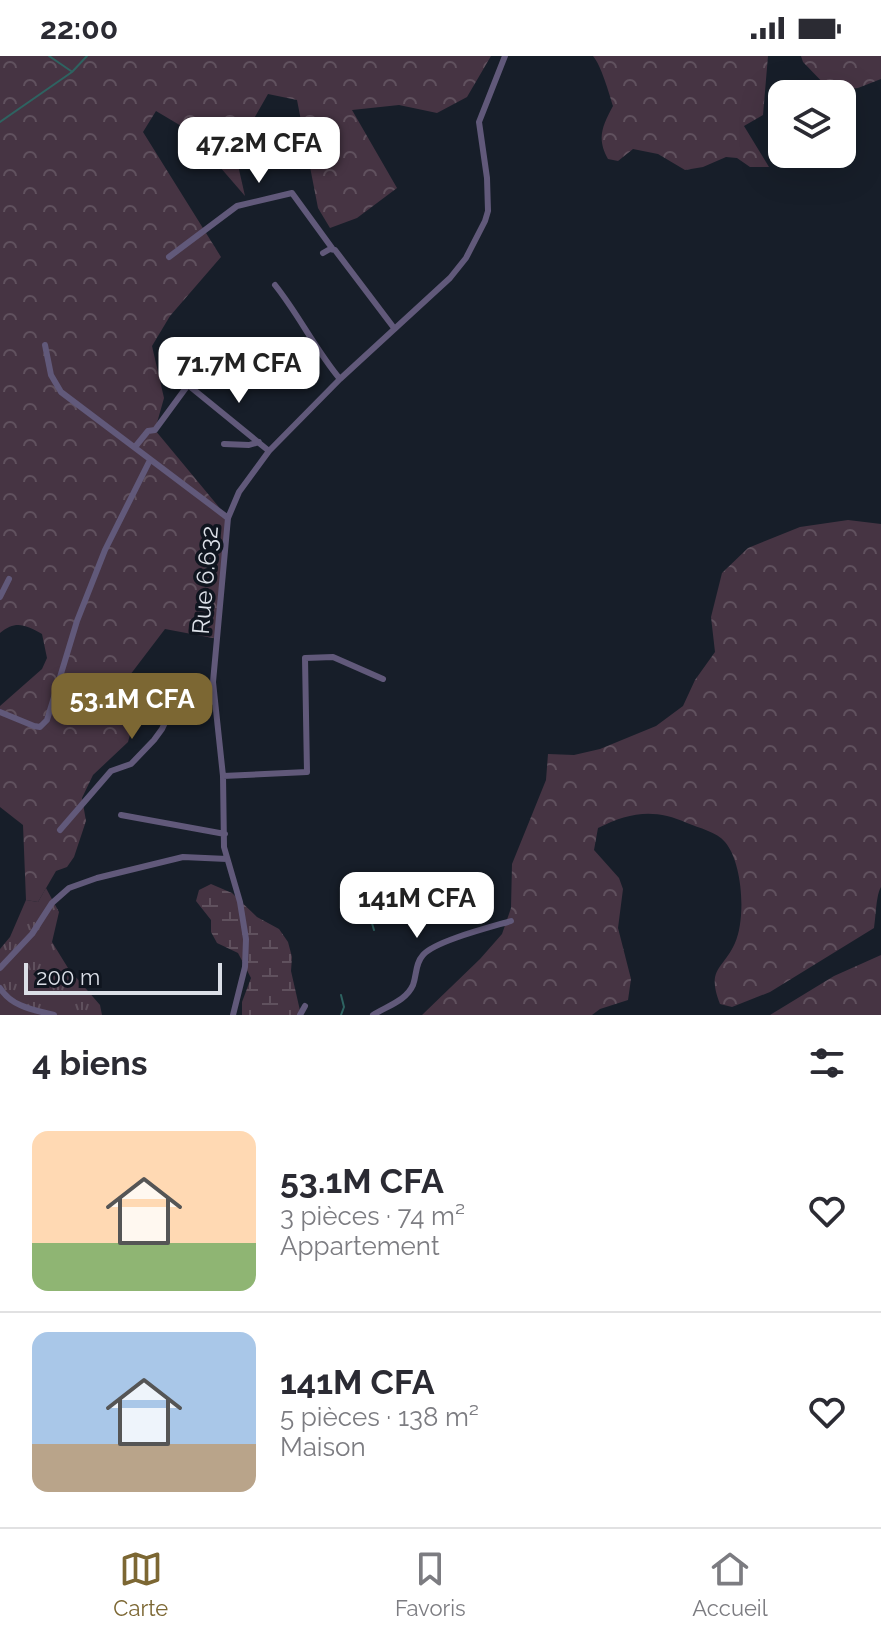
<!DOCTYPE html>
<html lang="fr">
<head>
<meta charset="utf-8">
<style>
  :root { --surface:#fff; --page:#f2f2f3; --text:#2b2b33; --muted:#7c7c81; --line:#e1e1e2; --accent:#7c6733 }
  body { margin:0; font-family:Raleway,sans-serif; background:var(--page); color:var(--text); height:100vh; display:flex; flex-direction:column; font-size:30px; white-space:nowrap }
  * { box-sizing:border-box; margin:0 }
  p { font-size:26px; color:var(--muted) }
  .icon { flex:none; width:44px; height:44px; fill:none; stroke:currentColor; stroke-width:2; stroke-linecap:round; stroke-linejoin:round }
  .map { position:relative; height:959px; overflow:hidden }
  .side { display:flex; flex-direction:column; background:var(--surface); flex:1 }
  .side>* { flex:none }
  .tools { position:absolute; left:768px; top:24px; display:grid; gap:16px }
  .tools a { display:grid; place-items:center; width:88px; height:88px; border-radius:16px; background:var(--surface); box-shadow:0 8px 32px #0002; font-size:40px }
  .scale { position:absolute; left:24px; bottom:20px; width:198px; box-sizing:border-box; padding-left:8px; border:4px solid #dbdfe7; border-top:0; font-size:22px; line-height:28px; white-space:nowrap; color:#dbdfe7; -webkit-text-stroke:6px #0f151f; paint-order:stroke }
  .price { position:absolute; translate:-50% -68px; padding:0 18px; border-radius:16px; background:#fff; color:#222; font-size:26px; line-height:52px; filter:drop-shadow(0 2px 4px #0008) }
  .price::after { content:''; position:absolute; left:50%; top:48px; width:24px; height:18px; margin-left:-12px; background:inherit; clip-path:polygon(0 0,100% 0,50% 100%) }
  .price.current { background:var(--accent); color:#fff }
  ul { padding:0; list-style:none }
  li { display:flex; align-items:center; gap:24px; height:200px; padding:0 32px }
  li+li { border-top:2px solid var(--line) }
  li span { display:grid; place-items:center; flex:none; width:224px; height:160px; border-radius:16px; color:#555 }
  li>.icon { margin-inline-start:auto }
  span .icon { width:96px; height:96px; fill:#fffc; stroke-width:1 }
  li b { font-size:34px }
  h2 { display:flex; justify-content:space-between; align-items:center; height:96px; padding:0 32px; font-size:34px }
  .status { display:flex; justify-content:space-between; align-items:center; height:56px; padding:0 40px; background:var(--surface); direction:ltr }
  .status svg { height:22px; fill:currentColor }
  .tab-bar { display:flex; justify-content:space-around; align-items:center; height:112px; border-top:2px solid var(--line); background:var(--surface); font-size:22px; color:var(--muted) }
  .tab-bar a { display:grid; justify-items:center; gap:4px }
  .tab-bar .current { color:var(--accent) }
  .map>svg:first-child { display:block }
  .grass { fill:url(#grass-tufts) }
  .forest { fill:url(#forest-crowns) }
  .wetland { fill:url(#wetland-marsh) }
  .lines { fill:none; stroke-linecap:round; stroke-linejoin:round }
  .stream { stroke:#2e6361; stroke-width:2 }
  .minor { stroke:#61597a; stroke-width:6 }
  .labels { text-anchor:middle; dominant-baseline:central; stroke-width:7; stroke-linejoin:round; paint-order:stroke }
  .street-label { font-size:24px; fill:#dbdfe7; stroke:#0f151f }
</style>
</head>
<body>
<div class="status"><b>22:00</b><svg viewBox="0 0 49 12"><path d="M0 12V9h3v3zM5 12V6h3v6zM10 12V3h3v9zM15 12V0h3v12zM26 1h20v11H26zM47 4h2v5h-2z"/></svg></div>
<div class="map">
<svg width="881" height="959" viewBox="0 0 881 959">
  <defs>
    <pattern id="grass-tufts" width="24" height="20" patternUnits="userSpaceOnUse" patternTransform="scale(2)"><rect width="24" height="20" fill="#463443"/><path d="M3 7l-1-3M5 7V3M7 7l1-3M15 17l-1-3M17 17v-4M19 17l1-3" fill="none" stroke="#60515e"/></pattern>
    <pattern id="forest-crowns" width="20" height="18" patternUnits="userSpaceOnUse" patternTransform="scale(2)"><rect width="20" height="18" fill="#463443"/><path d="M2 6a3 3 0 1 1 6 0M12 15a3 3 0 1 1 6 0" fill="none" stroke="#60515e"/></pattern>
    <pattern id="wetland-marsh" width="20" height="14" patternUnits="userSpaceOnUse" patternTransform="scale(2)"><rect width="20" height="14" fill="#463443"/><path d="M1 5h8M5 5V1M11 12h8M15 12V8" fill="none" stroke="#60515e"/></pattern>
  </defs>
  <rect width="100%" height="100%" fill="#171e29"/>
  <path class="grass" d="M 46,832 L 59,856 L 52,886 L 68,912 L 100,949 L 102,959 L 0,959 L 0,893 L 10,881 L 26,844 L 38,846 Z"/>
  <path class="forest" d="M 0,0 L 491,0 L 467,41 L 437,57 L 399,49 L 352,54 L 397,132 L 357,162 L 330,172 L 318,152 L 297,44 L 268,38 L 235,96 L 245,140 L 188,74 L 156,55 L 143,76 L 221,201 L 170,260 L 152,290 L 164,342 L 155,374 L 228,462 L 218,583 L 165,573 L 130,619 L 122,641 L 131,675 L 128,686 L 93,719 L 82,742 L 86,765 L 74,801 L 67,811 L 56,815 L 38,846 L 26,844 L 23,769 L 0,751 L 0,650 L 42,613 L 47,602 L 42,578 C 25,569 16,564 0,577 Z
    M 593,0 L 768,0 L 763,59 L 744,70 L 769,111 L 750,111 L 737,102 L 726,101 L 703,111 L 685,114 L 658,98 L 633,93 L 618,105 L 608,103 C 596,82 603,69 613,50 C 609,37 601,9 593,0 Z
    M 801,0 L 881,0 L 881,23 L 858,32 L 831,35 L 803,6 Z
    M 848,464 L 881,468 L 881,831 C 876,839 876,860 874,872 L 770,936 L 732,951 L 720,948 C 706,912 723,914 735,887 C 746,863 743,807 725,786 C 717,776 699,772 687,767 C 655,752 629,756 598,772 L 594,794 L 619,822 L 623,833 L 618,872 L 631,923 L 628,944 L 600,953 L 592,959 L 422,959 L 480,903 L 502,878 L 511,852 L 512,808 L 546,724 L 548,698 L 574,699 L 600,693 L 656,670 L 683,650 L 695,624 L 715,596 L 711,561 L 722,517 L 748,492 L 800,471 Z
    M 881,899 L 881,959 L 770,959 L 834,920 Z"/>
  <path class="wetland" d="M 211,828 L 232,837 L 257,861 L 279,873 L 288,886 L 292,901 L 291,915 L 301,959 L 242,959 L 242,946 L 251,922 L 238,897 L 217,887 L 211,876 L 211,864 L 196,845 L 199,834 Z"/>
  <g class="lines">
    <path class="stream" d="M 49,0 L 71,15
      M 0,66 L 72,16 L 87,0
      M 386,842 L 388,866
      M 365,844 L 374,874
      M 341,939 L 344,951 L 341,959"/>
    <path class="minor" d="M 323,197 L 330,193 L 335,194 L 394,272
      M 169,201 L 237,150 L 292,137 L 332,192
      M 275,229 C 299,259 315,293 340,323
      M 45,289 L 51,319 L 61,336 L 228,462
      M 188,329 L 269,395
      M 224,388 L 249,389 L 259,386
      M 135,391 L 148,375 L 155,374 L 188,329 L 213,301
      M 0,541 L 9,523
      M 0,656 L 34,670 L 40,671 L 47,664 L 77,565 L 105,494 L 150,404
      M 223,720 L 307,716 L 305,602 L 333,601 L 383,623
      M 121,759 L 225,778
      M 60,774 L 111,715 L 131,708 L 154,684 L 162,673 L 177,641 L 215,646
      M 0,912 L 32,878 L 52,847 L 69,832 L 97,822 L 183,801 L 227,803
      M 0,932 C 12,951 34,954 54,959
      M 233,959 L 245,911 L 246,883 L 240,846 L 224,791 L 223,720 L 213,626 L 228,462 L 239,436 L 269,395 L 340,323 L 450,222 L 466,202 L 485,165 L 488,155 L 487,122 L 479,66 L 505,0
      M 300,959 L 305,950
      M 373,959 C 387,950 406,945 413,929 C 417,918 415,908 423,899 C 435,885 491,871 511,865"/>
  </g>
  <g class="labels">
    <g class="street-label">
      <text transform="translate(205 524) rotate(-85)">Rue 6.632</text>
    </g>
  </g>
</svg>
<div class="tools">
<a><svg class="icon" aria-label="layers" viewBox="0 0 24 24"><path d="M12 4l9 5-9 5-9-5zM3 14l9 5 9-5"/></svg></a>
</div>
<div class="scale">200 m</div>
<b class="price" style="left:259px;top:129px">47.2M CFA</b>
<b class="price" style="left:239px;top:349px">71.7M CFA</b>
<b class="price current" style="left:132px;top:685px">53.1M CFA</b>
<b class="price" style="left:417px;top:884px">141M CFA</b>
</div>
<section class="side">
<h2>4 biens<svg class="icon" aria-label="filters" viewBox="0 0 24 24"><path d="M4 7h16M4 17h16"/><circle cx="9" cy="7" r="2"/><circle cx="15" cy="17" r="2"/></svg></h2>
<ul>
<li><span style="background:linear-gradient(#ffd9b3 70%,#8fb573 0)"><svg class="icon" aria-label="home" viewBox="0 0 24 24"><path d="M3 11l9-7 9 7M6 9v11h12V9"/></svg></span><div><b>53.1M CFA</b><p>3 pièces · 74 m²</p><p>Appartement</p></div><svg class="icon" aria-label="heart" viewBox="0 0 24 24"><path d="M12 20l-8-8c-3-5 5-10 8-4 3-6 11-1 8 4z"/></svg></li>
<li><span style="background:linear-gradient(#a9c7e8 70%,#b9a48a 0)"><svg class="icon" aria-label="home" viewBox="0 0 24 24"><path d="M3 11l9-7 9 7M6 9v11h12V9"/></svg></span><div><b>141M CFA</b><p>5 pièces · 138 m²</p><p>Maison</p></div><svg class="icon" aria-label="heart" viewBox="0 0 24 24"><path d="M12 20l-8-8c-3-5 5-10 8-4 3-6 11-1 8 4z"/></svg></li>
</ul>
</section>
<nav class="tab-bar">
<a class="current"><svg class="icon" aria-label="map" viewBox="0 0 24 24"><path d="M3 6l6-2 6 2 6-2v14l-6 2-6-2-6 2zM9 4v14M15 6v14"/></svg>Carte</a>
<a><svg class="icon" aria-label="saved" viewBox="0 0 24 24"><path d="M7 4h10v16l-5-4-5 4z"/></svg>Favoris</a>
<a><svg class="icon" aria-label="home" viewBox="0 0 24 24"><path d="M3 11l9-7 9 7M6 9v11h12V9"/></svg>Accueil</a>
</nav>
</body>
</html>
